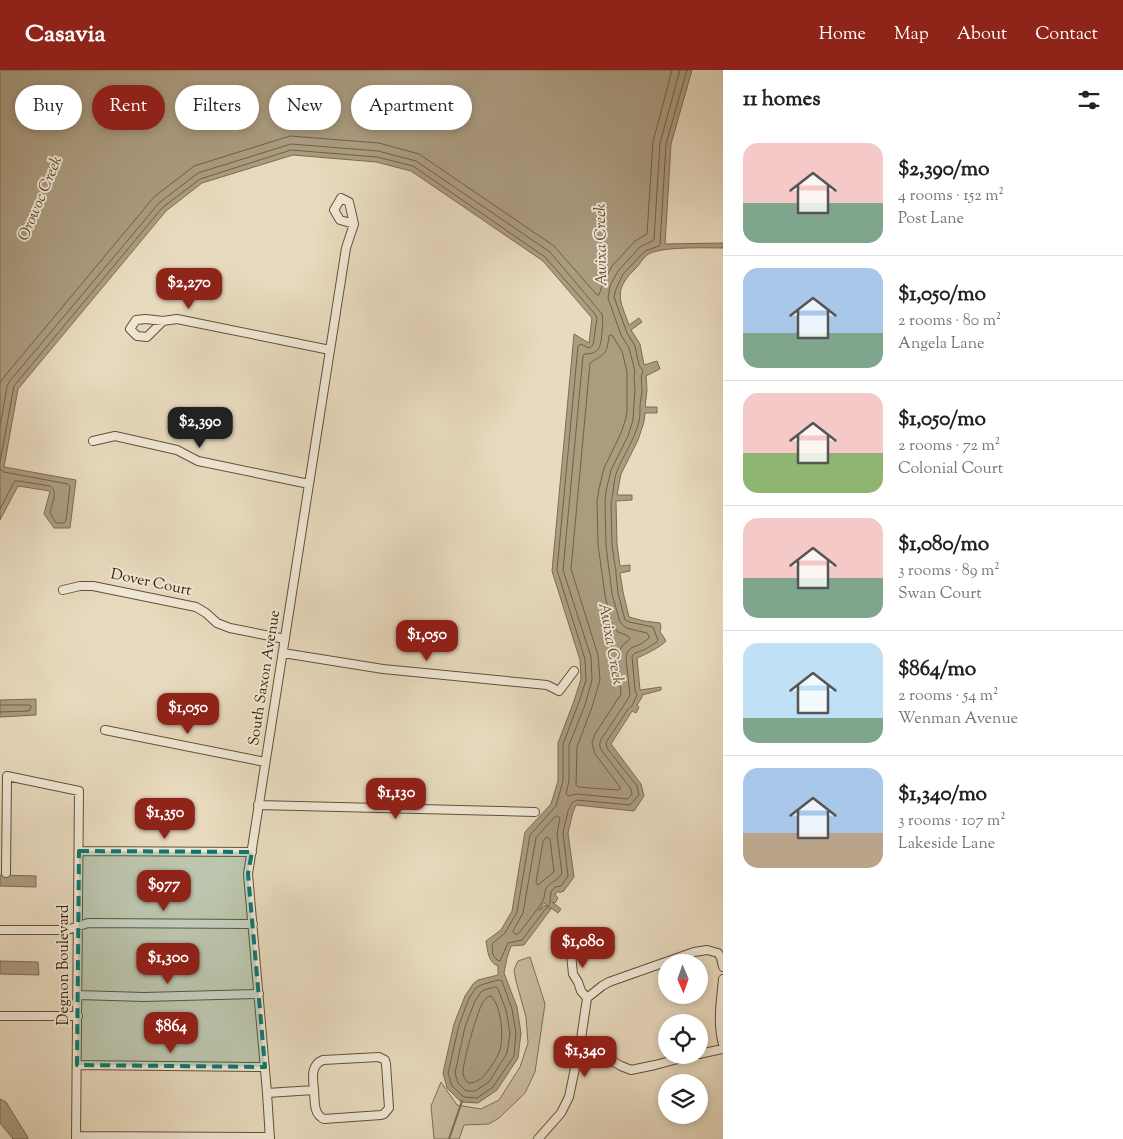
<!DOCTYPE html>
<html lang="en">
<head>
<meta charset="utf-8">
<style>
  :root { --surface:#fff; --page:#f6f6f6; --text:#222; --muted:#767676; --line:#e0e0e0; --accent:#8f2418 }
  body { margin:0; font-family:"Sorts Mill Goudy",serif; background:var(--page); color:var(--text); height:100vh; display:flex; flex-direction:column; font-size:19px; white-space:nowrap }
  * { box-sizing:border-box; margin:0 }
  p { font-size:16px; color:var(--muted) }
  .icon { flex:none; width:28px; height:28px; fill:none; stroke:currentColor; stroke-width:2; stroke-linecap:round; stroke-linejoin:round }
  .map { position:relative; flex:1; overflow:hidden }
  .side { display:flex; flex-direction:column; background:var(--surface); width:400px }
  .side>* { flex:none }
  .top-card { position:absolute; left:15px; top:15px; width:475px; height:45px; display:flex; gap:10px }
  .needle { width:32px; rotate:178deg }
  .buttons { position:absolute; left:658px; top:884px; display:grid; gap:10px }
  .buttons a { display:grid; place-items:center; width:50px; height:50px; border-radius:50%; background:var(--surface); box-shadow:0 2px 8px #0003; font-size:25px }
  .price { position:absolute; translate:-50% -42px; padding:0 11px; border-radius:10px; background:var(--accent); color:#fff; font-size:16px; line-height:32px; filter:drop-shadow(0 1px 2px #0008) }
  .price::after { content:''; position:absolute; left:50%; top:30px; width:15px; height:11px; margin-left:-8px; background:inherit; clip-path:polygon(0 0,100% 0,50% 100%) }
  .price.current { background:#222; color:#fff }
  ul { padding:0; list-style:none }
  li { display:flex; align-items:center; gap:15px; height:125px; padding:0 20px }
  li+li { border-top:1px solid var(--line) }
  li span { display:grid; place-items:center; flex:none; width:140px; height:100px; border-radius:15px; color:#555 }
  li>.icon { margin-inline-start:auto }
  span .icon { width:60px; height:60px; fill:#fffc; stroke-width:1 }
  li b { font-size:21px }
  h2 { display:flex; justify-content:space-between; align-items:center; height:60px; padding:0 20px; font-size:21px }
  .pill { padding:0 18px; border-radius:22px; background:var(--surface); box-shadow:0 2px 8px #0003; font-size:18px; line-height:45px }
  .pill.current { background:var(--accent); color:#fff }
  header { display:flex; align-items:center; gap:30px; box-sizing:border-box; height:70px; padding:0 25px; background:var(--accent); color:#fff }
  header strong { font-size:24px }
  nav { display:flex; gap:28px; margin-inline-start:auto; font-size:18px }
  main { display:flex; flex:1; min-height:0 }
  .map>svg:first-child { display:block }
  .green { fill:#cabb9f; stroke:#806f54 }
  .water { fill:#ab9c80; stroke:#7c6c50 }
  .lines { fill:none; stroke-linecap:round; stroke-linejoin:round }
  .shore { stroke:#706044; stroke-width:1 }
  .stream { stroke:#7c6c50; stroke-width:2 }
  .minor-casing { stroke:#625136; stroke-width:10 }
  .minor { stroke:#f0e7d5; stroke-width:8 }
  .marked { fill:#0f766e; fill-opacity:0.2; stroke:#0f766e; stroke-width:4; stroke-dasharray:10 6; stroke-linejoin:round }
  .labels { text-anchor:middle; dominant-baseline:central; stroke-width:4; stroke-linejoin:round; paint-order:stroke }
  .street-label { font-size:15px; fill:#352309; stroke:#f0e7d5 }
  .water-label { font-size:16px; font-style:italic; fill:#5e4d33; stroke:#f0e7d5 }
</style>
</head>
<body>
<header>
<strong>Casavia</strong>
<nav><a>Home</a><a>Map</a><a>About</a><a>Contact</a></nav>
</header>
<main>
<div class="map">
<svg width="723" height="1069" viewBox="0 0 723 1069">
  <rect width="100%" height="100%" fill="#e8dabe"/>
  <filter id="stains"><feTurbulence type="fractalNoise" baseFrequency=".004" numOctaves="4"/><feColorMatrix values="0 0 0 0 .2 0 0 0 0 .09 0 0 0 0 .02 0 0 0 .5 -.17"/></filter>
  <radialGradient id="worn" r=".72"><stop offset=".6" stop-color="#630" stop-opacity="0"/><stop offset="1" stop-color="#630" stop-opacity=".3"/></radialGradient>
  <path class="green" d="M 530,887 L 545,934 L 535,1002 L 525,1023 L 499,1048 L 489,1054 L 464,1055 L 459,1069 L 434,1069 L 431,1036 L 441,1012 L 457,1035 L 481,1039 L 499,1030 L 520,997 L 528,973 L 526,947 L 516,911 L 514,900 L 518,891 Z"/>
  <path class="water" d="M 0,0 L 692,0 L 671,74 L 665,174 L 723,173 L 723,178 C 707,178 659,176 647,185 C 642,189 639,196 634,200 C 613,221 620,230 629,255 L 639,248 L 642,252 L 631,260 L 640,274 L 644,295 L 657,291 L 660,299 L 646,306 L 647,320 L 645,337 L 657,337 L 657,343 L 645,343 L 644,352 L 638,370 L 621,404 L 617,425 L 632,425 L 632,430 L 616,431 L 617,474 L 620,496 L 630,495 L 630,501 L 620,503 L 623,522 L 629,547 L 644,551 L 660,553 L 661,556 L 660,562 L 663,566 L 666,571 C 661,577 644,585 637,588 L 640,620 L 661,617 L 661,620 L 642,625 L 642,627 L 637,635 L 639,637 L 636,643 L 632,641 L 611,674 L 641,714 L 644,726 L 634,741 L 576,735 L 573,742 L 568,763 L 574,807 L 563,822 L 562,821 L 560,823 L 558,821 L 555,825 L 558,828 L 555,833 L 552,832 L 561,839 L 558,843 L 544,833 L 539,841 L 545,835 L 551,839 L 524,875 L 511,876 L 507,888 L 504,903 L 517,937 L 521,963 L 518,988 L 497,1020 L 478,1033 L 461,1032 L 447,1018 L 443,1003 L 454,954 L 465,926 L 473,914 L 478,910 L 498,905 L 498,896 C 488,892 488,882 486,871 L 501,860 L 512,841 L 525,762 L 551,734 L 558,711 L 558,673 L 574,631 L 581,609 L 580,590 L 552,501 L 574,264 L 589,273 L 592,248 L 543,191 L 411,101 L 376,92 L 293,85 L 202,113 L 166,141 L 18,319 L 4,397 L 76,410 L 70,458 L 54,458 L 44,444 L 50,421 L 18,416 L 0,450 Z
    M 36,629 L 36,645 L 0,647 L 0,630 Z
    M 0,805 L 36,806 L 36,817 L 0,816 Z
    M 0,891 L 38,892 L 39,905 L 0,904 Z
    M 0,1029 L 6,1032 L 27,1066 L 28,1069 L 13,1069 L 0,1053 Z"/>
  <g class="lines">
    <path class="shore" d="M 612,265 L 622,281 L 627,302 L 627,340 L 626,348 L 621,363 L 604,398 L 599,419 L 597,431 L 598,475 L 605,525 L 611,552 L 618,562 L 628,566 L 630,569 L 622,576 L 618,585 L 621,624 L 595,664 L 592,673 L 595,684 L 620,717 L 620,719 L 618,720 L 578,717 L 576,715 L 577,677 L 592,637 L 600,610 L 598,585 L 571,499 L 590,293 C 604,284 607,285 609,266 Z
      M 0,313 L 4,307 L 154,127 L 194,96 L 290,66 L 379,73 L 419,84 L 554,176 L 597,225 L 599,225 L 603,213 L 612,196 L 635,171 L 647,164 L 653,72 L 672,0
      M 0,356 L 7,317 L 9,312 L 159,133 L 198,103 L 291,74 L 378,81 L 416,91 L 550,182 L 602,244 C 603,250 603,255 602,261 C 601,274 601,284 585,284 L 583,286 L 563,500 L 591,587 L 592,610 L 585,635 L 569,675 L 569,711 L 566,724 L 568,726 L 577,724 L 628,729 L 632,724 L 631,719 L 602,681 C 599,677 599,672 602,668 L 626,632 L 630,625 L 626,589 L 627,583 L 631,578 L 641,574 L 649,568 L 649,566 L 647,563 L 626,558 L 620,552 L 612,524 L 606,476 L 605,431 L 606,421 L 611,400 L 628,366 L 633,350 L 635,320 L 634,307 L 635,301 L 629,278 L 621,265 L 608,228 L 610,216 L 618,201 L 640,177 L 654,170 L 660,73 L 680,0
      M 0,392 L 14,316 L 162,138 L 200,109 L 291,80 L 377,87 L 413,96 L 545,187 L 595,244 L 597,248 L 593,275 L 589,278 L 581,274 L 578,276 L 557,500 L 585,589 L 586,610 L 579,632 L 563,674 L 563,711 L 556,736 L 530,765 L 517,842 L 505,863 L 492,874 L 493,885 L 497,890 L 500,891 L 508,873 L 522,870 L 550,833 L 551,822 L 555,817 L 561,816 L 568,806 L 563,763 L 568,741 L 572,733 L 577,730 L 630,735 L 639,725 L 637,716 L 607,678 L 606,674 L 607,671 L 628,639 L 632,636 L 637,625 L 635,620 L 632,586 L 635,583 L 644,580 L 657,572 L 658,570 L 653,557 L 629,552 L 625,550 L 618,523 L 616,504 L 616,500 L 615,496 L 612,475 L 611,432 C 614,423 613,411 617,401 C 624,384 635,369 639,351 C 640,346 640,341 640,336 C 640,331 642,325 642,320 C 642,313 640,307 643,301 L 639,295 L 635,276 L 627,263 L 614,227 L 616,219 L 623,204 L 645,181 L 659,176 L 660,174 L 666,74 L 687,0
      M 0,399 L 4,402 L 68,414 L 70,416 L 66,451 L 64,453 L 56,453 L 50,443 C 51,434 59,422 50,416 L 19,411 L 15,411 L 13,414 L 0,439
      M 0,635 L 29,635 L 31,636 L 31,638 L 29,641 L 0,642
      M 556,746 L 558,746 L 560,748 L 557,764 L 562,804 C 557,811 552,811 547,817 C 544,821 545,824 544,828 C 543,833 523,858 518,864 L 515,864 L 513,861 L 523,843 L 536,768 Z
      M 547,767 L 550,769 L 554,802 L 538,815 L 536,812 L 543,772 Z
      M 499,910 L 502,911 L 512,939 L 516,963 L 514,986 L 493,1017 L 477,1028 L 464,1027 L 452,1016 L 448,1003 L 459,955 L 469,928 L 476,918 L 481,915 Z
      M 496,917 L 498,919 L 506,940 L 510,963 L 507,983 L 489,1012 L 475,1021 L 466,1021 L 458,1013 L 455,1003 L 465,957 L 475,931 L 481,922 L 484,920 Z
      M 491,926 C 501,935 504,966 500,980 C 499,985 488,1002 483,1007 C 480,1010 474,1013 469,1013 C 466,1011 464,1008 463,1004 C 462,994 477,943 482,934 C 485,929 486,927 491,926 Z"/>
    <path class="stream" d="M 449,1069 L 462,1031"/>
    <g class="minor-casing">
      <path id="minor" d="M 163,251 L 147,267 L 137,266 L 130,259 L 136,250 L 146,249 L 163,251 L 177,249 L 330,280
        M 93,371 L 115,366 L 177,380 L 198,391 L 309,414
        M 63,520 L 80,516 L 93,516 L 196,537 L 206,543 L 217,553 L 230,558 L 285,569
        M 283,583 L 383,599 L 547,615 L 559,621 L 574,601
        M 105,660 L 265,692
        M 258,735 L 535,742
        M 79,781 L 252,782
        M 6,803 L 7,706 L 79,721 L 76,1069
        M 0,860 L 67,860 L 88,853 L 253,854
        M 570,875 L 573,904 L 578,912 L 581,921 L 587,928
        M 723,909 C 721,930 717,954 723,974
        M 78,925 L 144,927 L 259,924
        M 587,928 L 602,916 L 609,912 L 694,882 L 707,880 L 718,883 L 721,888 L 723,897
        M 0,946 L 78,946
        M 581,969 L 607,988 L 621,996 L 631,1000 L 655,995 L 693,985
        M 699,984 L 723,979
        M 77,995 L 265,997
        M 267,1023 L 314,1020 C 315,1031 313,1044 324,1049 L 381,1045 L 384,1044 L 389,1038 L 386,994 L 385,990 L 379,987 L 323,990 C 310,995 313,1009 314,1020
        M 76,1066 L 270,1067
        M 270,1069 L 267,1023 L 248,804 L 346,178 L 354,154 L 349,132 L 341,128 L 334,140 L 340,150 L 354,154
        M 538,1069 L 561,1043 L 569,1027 L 581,969 L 587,928"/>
    </g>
    <use href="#minor" class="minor"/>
  </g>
  <path class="marked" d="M 79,781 L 252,782 L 248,804 L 265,997 L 77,995 Z"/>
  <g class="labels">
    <g class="street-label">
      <text transform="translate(151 513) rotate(12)">Dover Court</text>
      <text transform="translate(265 608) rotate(-81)">South Saxon Avenue</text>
      <text transform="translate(64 895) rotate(-90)">Degnon Boulevard</text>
    </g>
    <g class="water-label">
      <text transform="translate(41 129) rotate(-67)">Orowoc Creek</text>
      <text transform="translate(602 175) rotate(-91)">Awixa Creek</text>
      <text transform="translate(610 574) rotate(80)">Awixa Creek</text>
    </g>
  </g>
  <rect width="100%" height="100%" filter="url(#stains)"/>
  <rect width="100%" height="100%" fill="url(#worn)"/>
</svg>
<div class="buttons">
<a><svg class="needle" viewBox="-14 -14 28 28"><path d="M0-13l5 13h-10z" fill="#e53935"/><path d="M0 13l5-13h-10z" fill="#767676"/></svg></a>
<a><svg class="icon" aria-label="locate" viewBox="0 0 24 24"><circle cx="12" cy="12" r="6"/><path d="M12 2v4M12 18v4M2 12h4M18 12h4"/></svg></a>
<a><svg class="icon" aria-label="layers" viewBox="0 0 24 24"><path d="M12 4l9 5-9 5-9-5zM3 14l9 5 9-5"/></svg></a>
</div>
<b class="price" style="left:189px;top:240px">$2,270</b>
<b class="price current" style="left:200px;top:379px">$2,390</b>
<b class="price" style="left:427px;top:592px">$1,050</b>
<b class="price" style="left:188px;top:665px">$1,050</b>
<b class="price" style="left:396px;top:750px">$1,130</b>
<b class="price" style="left:165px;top:770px">$1,350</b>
<b class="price" style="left:164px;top:842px">$977</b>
<b class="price" style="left:583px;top:899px">$1,080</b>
<b class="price" style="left:168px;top:915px">$1,300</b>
<b class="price" style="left:171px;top:984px">$864</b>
<b class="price" style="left:585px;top:1008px">$1,340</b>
<div class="top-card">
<a class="pill">Buy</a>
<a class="pill current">Rent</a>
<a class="pill">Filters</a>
<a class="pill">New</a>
<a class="pill">Apartment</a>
</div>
</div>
<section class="side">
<h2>11 homes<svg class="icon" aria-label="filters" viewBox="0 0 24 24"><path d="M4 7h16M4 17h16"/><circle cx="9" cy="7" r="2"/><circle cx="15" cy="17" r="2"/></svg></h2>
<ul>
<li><span style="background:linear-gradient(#f6c9c9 60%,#7fa58c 0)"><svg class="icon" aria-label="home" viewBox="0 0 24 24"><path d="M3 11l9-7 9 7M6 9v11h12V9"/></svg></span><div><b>$2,390/mo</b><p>4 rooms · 152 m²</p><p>Post Lane</p></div></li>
<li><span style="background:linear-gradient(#a9c7e8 65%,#7fa58c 0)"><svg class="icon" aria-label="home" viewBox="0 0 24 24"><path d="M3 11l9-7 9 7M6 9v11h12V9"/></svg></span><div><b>$1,050/mo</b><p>2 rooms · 80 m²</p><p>Angela Lane</p></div></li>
<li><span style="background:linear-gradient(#f6c9c9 60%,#8fb573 0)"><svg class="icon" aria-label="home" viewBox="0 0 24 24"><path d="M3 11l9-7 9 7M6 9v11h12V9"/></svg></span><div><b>$1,050/mo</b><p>2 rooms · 72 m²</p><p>Colonial Court</p></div></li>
<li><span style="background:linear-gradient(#f6c9c9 60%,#7fa58c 0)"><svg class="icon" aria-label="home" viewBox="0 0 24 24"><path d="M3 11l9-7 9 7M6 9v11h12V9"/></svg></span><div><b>$1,080/mo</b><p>3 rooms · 89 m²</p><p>Swan Court</p></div></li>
<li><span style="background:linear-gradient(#bfe0f5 75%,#7fa58c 0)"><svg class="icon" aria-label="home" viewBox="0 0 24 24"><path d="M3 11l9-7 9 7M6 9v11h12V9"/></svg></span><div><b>$864/mo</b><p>2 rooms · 54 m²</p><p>Wenman Avenue</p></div></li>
<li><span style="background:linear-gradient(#a9c7e8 65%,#b9a48a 0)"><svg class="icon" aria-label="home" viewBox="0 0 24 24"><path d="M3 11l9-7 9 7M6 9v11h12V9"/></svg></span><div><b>$1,340/mo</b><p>3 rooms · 107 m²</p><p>Lakeside Lane</p></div></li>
</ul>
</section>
</main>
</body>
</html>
